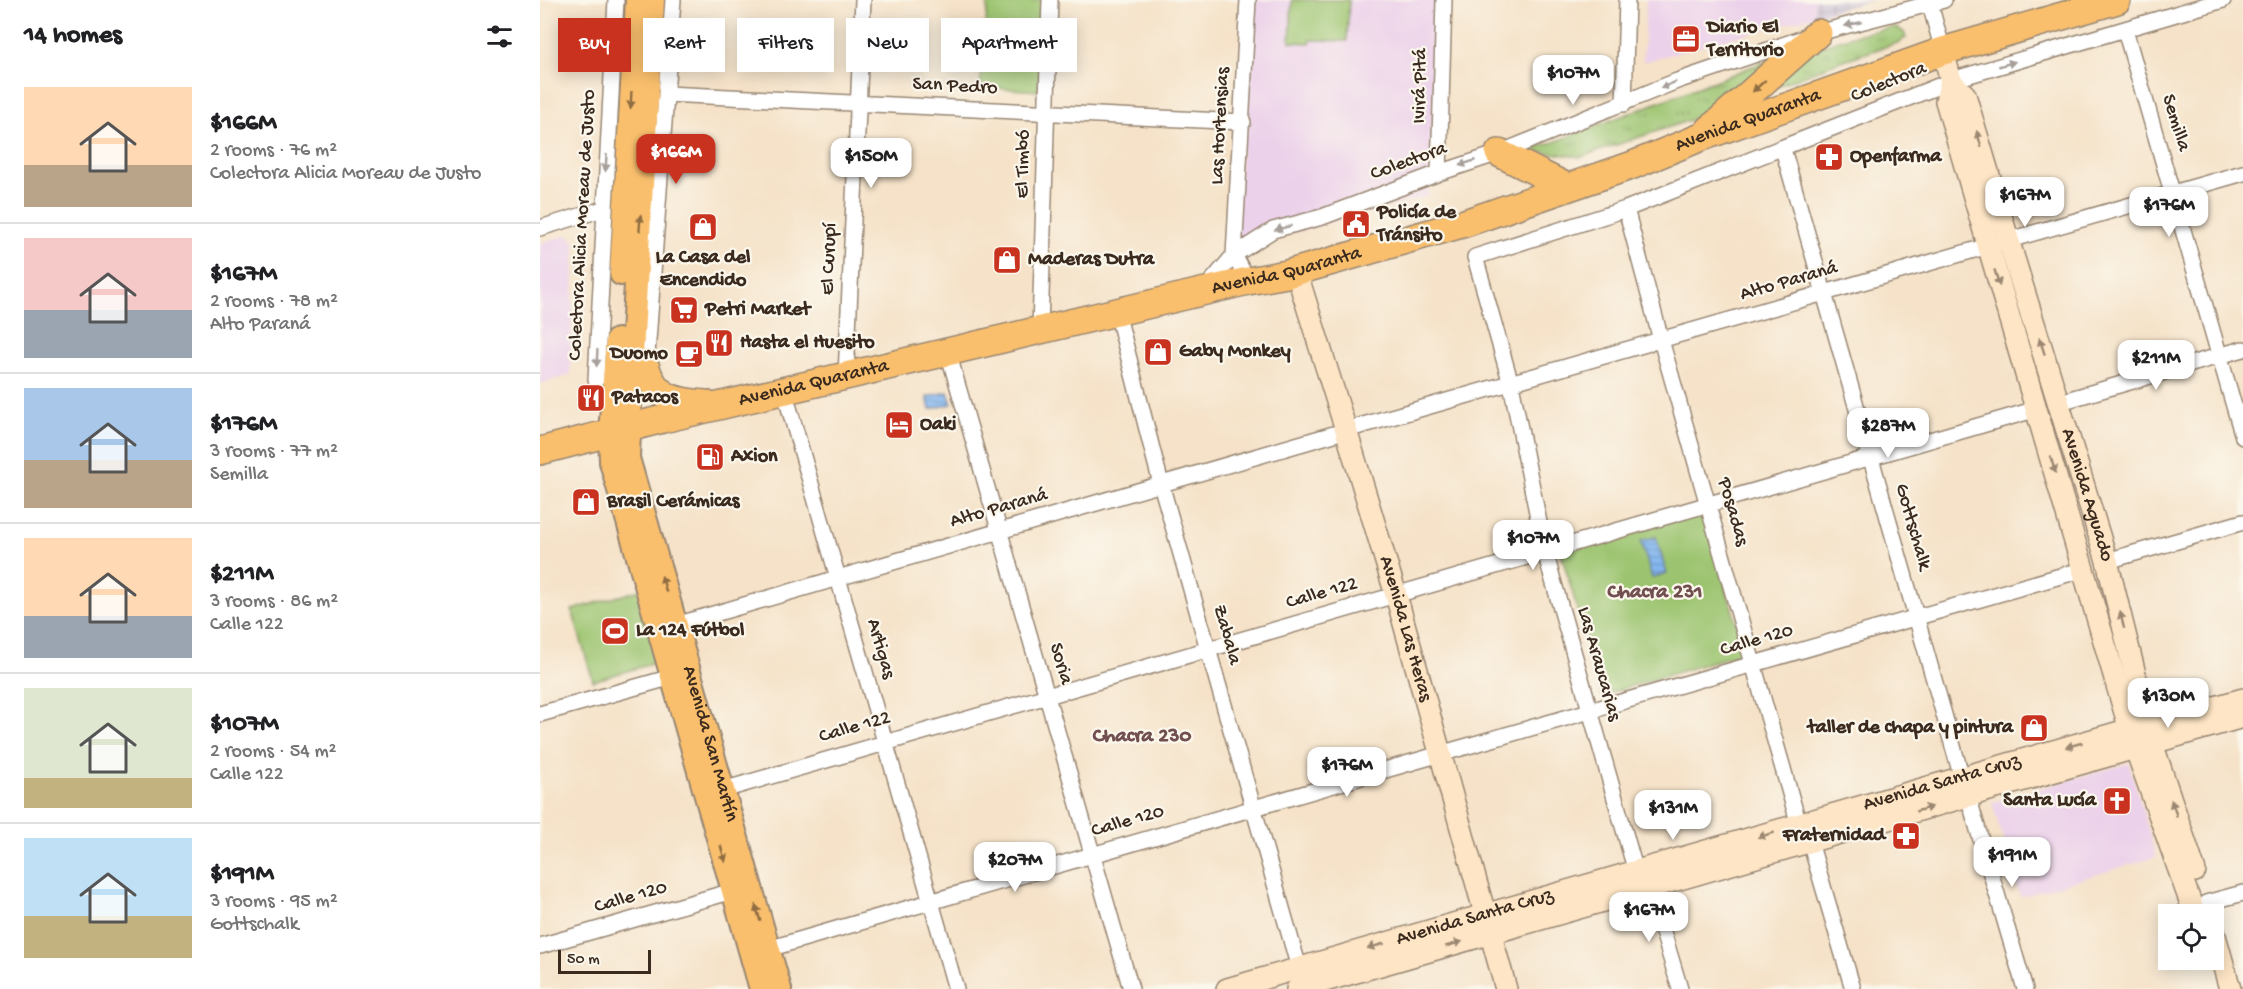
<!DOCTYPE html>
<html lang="en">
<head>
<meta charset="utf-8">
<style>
  :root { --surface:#fff; --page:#f6f6f6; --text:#202124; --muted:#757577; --line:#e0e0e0; --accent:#c8321e }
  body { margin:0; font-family:"Gochi Hand",sans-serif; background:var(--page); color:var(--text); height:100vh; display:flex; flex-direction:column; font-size:22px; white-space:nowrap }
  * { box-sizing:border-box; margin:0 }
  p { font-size:20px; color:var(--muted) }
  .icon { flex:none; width:33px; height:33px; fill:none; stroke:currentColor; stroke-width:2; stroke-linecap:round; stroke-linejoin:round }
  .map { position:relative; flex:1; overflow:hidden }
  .side { display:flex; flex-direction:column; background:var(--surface); width:540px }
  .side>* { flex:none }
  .banner { position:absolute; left:18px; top:18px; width:570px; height:54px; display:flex; gap:12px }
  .fabs { position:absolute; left:1618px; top:904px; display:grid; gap:12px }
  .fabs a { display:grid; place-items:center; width:66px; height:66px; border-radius:0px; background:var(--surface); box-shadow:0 3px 15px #0003; font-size:30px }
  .scale { position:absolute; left:18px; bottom:15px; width:93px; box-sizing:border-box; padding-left:6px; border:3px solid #3b2a1e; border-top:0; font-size:16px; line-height:21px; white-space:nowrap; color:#3b2a1e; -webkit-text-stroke:4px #fbf7ec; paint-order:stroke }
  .price { position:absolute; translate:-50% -51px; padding:0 14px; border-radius:12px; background:#fff; color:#222; font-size:20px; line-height:39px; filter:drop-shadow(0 2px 3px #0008) }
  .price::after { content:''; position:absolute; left:50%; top:36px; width:18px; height:14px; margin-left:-9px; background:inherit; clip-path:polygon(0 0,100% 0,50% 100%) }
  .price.current { background:var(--accent); color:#fff }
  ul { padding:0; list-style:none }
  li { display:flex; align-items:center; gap:18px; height:150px; padding:0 24px }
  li+li { border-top:2px solid var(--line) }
  li span { display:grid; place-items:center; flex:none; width:168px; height:120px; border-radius:0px; color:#555 }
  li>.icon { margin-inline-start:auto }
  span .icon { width:72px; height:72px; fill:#fffc; stroke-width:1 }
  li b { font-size:26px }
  h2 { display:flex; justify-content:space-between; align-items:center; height:72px; padding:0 24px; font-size:26px }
  .chip { padding:0 21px; border-radius:0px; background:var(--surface); box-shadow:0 3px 15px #0003; font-size:21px; line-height:54px }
  .chip.current { background:var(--accent); color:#fff }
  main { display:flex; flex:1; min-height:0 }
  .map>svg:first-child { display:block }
  .built { fill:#ecd1ea }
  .industrial { fill:url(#industrial-grid) }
  .grass { fill:url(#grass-tufts); stroke:#6c7747; stroke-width:1.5 }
  .green { fill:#9cc470; stroke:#6c7747; stroke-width:1.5 }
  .water { fill:url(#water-rules); stroke:#607088; stroke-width:1.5 }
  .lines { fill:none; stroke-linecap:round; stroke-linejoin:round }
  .street-casing { stroke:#988673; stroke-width:18 }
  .secondary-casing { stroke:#988673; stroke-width:24 }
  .primary-casing { stroke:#988673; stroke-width:26 }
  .highway-casing { stroke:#988673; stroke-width:30 }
  .street { stroke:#fff; stroke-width:15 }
  .secondary { stroke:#fde5c5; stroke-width:21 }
  .primary { stroke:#f9bf6d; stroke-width:22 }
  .highway { stroke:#f9bf6d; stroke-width:27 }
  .oneway { fill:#a79f9a }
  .oneway2 { fill:#906d42 }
  .oneway3 { fill:#9c8872 }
  .labels { text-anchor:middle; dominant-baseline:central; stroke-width:4.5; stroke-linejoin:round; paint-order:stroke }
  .poi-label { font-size:20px; font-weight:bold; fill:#3b2a1e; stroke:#fbf7ec; text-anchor:start }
  .street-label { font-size:20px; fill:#3b2a1e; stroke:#fbf7ec }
  .neighbourhood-label { font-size:21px; font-weight:bold; fill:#714e50; stroke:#fbf7ec }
</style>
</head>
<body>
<main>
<section class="side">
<h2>14 homes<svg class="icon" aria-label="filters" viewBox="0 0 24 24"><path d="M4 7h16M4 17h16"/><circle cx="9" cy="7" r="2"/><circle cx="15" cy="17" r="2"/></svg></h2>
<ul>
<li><span style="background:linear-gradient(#ffd9b3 65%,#b9a48a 0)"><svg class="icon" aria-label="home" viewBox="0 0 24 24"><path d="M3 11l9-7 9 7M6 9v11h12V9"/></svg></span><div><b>$166M</b><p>2 rooms · 76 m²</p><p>Colectora Alicia Moreau de Justo</p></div></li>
<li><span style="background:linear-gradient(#f6c9c9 60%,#9aa5b1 0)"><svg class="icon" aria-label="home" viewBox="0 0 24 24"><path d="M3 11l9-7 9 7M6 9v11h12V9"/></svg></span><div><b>$167M</b><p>2 rooms · 78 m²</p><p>Alto Paraná</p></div></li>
<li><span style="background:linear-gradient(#a9c7e8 60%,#b9a48a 0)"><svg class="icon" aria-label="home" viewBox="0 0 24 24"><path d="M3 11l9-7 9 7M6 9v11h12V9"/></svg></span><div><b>$176M</b><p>3 rooms · 77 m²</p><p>Semilla</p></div></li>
<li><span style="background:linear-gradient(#ffd9b3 65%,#9aa5b1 0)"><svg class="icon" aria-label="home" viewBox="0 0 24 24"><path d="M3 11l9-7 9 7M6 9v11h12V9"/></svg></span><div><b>$211M</b><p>3 rooms · 86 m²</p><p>Calle 122</p></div></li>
<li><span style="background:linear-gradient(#dfe7d0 75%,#c2b280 0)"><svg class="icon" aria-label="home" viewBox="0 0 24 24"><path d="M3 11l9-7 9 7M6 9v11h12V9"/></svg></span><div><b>$107M</b><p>2 rooms · 54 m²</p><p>Calle 122</p></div></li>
<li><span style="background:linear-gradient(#bfe0f5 65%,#c2b280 0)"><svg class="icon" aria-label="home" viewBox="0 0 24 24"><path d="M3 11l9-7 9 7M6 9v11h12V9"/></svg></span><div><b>$191M</b><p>3 rooms · 95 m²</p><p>Gottschalk</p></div></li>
</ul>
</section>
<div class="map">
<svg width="1703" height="989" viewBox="0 0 1703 989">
  <defs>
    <pattern id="industrial-grid" width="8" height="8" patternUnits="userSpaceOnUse" patternTransform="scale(1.5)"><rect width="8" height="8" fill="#cbbfd5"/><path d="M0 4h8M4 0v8" fill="none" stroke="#afa4b6"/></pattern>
    <pattern id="grass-tufts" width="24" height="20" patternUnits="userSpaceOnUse" patternTransform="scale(1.5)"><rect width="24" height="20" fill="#9cc470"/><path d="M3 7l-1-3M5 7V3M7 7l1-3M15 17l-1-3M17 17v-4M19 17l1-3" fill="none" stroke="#809f5b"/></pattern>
    <pattern id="water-rules" width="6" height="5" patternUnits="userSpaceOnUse" patternTransform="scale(1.5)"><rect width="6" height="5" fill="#84b7f1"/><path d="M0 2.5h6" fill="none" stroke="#6d95c3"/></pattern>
  </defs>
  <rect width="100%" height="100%" fill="#fbf7ec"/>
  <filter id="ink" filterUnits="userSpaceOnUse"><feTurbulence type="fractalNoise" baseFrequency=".0167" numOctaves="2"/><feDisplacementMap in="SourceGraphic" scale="12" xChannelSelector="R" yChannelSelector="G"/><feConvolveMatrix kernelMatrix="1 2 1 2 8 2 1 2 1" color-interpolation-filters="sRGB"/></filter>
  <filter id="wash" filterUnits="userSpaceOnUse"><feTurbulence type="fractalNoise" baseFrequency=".008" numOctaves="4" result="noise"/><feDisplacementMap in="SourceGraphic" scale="24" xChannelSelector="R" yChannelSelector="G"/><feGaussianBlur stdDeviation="1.35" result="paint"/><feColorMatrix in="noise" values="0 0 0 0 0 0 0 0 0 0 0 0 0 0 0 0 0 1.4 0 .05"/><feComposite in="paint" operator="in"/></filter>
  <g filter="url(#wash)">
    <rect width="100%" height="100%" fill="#f5e2c8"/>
    <path class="built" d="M 713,0 L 900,0 L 888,196 L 694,248 Z
      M 1106,0 L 1275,0 L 1274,16 L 1103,62 Z
      M 28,235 L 35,243 L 30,375 L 0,384 L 0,243 Z
      M 1589,763 L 1616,857 L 1480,897 L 1452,802 Z"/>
    <path class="industrial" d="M 1275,0 L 1334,0 L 1274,16 Z"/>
    <path class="grass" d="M 1354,27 L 1364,32 L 1366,38 L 1357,43 L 1298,62 L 1218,94 L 1269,50 L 1315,35 Z
      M 1224,62 L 1228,68 L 1153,119 L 1041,157 L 987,150 L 1014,142 Z"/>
    <path class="green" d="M 448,0 L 506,0 L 499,91 L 440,87 Z
      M 752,0 L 809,0 L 807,41 L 771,40 L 770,43 L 750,42 Z
      M 1163,511 L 1205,652 L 1062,695 L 1021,553 Z
      M 100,590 L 119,652 L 115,663 L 53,681 L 32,610 Z"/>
    <path class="water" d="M 408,392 L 412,404 L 390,409 L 387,397 Z
      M 1116,537 L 1127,574 L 1112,578 L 1101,541 Z"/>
  </g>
  <g filter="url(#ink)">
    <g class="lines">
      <g class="street-casing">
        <path id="street" d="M 708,0 L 694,255 L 708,281
          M 1390,4 L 1403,51
          M 1585,30 L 1703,437
          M 126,94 L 703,122
          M 1084,104 L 1087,0
          M 1243,149 L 1422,778
          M 899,173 L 904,0
          M 1086,209 L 1121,340 L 1259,825
          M 0,228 L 63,209
          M 665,289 L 694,255 L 733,230 L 782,217 L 899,173 L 959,153 L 1137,81 L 1278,33 L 1404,0
          M 577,312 L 621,484 L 759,968
          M 500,330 L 510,0
          M 408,352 L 591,989
          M 106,368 L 133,0
          M 306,376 L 323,0
          M 56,380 L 76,0
          M 244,390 L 416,989
          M 1520,402 L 1703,349
          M 806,430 L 1703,173
          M 1567,561 L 1703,522
          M 136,625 L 794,434
          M 0,714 L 132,677
          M 900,754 L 1545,569
          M 183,790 L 1497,409
          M 1428,796 L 1485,989
          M 1270,842 L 1313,989
          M 1096,872 L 1005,552 L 971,384 L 935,257 L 1086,209 L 1419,78 L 1683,0
          M 1110,888 L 1140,989
          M 1666,903 L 1703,893
          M 0,946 L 193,891
          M 228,949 L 890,757"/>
      </g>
      <g class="secondary-casing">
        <g id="secondary">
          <path d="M 1403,51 L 1411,81 L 1406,101 L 1595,747 L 1655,915"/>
          <path id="s1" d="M 1411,81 L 1425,95 L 1468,239 L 1567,561 L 1612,743 L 1655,871"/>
          <path id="s2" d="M 756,271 L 806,430 L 856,595 L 966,989"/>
          <path d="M 1674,932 L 1690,989"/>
          <path id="s3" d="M 687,989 L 1590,729 L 1625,721 L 1703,699"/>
          <path d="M 757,989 L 1703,717"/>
        </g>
      </g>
      <g class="primary-casing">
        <g id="primary">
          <path id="s4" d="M 113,0 L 93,334 L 88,458 L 240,989"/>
          <path d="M 81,274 L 97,0"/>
          <path d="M 77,340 L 70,433 L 71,462 L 221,989"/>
        </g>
      </g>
      <g class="highway-casing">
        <g id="highway">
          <path d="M 1169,130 L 1278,33"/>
          <path d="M 959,153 L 1027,187"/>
          <path d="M 106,368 C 115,399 137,402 165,404"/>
          <path id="s5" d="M 0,451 L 123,419 L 708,281 L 747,274 L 925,223 L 1093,165 L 1159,138 L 1403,51 L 1577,0"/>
        </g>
      </g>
      <use href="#street" class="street"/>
      <use href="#secondary" class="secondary"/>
      <use href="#primary" class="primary"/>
      <use href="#highway" class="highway"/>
    </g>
    <defs><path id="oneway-solid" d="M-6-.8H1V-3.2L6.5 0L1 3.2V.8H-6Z" transform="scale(1.5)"/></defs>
    <g class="oneway">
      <use href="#oneway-solid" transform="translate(1313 24) rotate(167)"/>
      <use href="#oneway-solid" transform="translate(1467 64) rotate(-16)"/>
      <use href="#oneway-solid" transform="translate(1128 85) rotate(157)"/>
      <use href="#oneway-solid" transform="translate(66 163) rotate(94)"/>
      <use href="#oneway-solid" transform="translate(927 163) rotate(162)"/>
      <use href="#oneway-solid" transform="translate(743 228) rotate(165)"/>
      <use href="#oneway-solid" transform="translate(57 358) rotate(93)"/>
    </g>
    <g class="oneway2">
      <use href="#oneway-solid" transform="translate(1219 86) rotate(138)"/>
      <use href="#oneway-solid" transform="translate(91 100) rotate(93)"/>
      <use href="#oneway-solid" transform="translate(100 223) rotate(-86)"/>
      <use href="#oneway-solid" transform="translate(124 584) rotate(-106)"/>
      <use href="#oneway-solid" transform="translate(183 854) rotate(74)"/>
      <use href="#oneway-solid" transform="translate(218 913) rotate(-106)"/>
    </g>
    <g class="oneway3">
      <use href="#oneway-solid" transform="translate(1439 139) rotate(-106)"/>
      <use href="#oneway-solid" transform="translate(1457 278) rotate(73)"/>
      <use href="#oneway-solid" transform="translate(1502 346) rotate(-108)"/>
      <use href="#oneway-solid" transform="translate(1513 465) rotate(73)"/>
      <use href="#oneway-solid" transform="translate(1582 620) rotate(-104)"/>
      <use href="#oneway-solid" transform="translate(1534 745) rotate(164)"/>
      <use href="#oneway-solid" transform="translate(1634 808) rotate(-109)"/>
      <use href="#oneway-solid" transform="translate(1384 809) rotate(-16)"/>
      <use href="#oneway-solid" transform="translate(1226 835) rotate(164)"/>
      <use href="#oneway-solid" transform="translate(914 944) rotate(-16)"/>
      <use href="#oneway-solid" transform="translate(836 946) rotate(164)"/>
    </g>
  </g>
  <defs>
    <g id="office-square" transform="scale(1.5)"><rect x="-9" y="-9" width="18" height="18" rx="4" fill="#c8321e" stroke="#fbf7ec"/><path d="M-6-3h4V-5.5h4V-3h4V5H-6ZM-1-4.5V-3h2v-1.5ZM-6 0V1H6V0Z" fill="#fff"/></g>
    <g id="pharmacy-square" transform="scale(1.5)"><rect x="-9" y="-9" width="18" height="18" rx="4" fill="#c8321e" stroke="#fbf7ec"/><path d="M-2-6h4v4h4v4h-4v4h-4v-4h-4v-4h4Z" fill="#fff"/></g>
    <g id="civic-square" transform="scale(1.5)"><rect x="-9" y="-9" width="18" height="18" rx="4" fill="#c8321e" stroke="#fbf7ec"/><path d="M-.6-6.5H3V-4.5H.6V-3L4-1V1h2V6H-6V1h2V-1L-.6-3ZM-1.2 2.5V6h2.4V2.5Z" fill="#fff"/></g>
    <g id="shop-square" transform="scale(1.5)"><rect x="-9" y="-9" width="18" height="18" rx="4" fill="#c8321e" stroke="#fbf7ec"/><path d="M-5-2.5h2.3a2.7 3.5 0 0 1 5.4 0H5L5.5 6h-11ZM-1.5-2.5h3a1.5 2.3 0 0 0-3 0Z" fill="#fff"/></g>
    <g id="supermarket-square" transform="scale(1.5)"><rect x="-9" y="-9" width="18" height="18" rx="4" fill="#c8321e" stroke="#fbf7ec"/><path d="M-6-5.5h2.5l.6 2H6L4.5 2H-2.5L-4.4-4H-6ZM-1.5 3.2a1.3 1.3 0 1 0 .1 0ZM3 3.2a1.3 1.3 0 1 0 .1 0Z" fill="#fff"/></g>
    <g id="restaurant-square" transform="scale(1.5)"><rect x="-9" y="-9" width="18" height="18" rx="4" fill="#c8321e" stroke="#fbf7ec"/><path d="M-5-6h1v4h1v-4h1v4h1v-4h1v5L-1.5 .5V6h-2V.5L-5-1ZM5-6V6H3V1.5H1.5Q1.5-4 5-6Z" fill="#fff"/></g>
    <g id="cafe-square" transform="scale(1.5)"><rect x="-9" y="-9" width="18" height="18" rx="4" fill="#c8321e" stroke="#fbf7ec"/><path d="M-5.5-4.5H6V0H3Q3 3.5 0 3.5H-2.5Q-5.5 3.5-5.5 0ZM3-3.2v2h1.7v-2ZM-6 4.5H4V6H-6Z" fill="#fff"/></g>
    <g id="hotel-square" transform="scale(1.5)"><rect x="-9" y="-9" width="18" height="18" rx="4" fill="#c8321e" stroke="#fbf7ec"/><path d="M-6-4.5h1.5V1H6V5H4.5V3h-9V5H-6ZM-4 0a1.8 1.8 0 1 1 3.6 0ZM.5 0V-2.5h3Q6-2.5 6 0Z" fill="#fff"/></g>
    <g id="fuel-square" transform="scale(1.5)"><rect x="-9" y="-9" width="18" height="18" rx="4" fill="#c8321e" stroke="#fbf7ec"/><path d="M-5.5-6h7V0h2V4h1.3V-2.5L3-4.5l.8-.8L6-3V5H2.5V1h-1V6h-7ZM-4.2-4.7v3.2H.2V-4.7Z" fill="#fff"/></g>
    <g id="stadium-square" transform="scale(1.5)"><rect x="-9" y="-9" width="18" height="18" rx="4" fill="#c8321e" stroke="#fbf7ec"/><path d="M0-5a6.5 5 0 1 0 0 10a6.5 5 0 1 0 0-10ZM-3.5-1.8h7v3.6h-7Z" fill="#fff"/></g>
    <g id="church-square" transform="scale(1.5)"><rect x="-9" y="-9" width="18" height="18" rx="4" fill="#c8321e" stroke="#fbf7ec"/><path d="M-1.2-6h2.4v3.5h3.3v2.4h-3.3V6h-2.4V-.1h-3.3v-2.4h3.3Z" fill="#fff"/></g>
  </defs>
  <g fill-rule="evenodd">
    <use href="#office-square" x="1146" y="39"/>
    <use href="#pharmacy-square" x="1289" y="157"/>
    <use href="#civic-square" x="816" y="224"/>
    <use href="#shop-square" x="163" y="227"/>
    <use href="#shop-square" x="467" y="260"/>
    <use href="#supermarket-square" x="144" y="310"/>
    <use href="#restaurant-square" x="179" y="343"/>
    <use href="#shop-square" x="618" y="352"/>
    <use href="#cafe-square" x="149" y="354"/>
    <use href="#restaurant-square" x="51" y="398"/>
    <use href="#hotel-square" x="359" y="425"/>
    <use href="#fuel-square" x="170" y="457"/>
    <use href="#shop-square" x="46" y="502"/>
    <use href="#stadium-square" x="75" y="631"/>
    <use href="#shop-square" x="1494" y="728"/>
    <use href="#church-square" x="1577" y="801"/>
    <use href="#pharmacy-square" x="1366" y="836"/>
  </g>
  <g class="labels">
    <g class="poi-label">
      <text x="1167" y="28">Diario El<tspan x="1167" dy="23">Territorio</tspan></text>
      <text x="1310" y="157">Openfarma</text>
      <text x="837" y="213">Policía de<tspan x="837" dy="23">Tránsito</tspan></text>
      <text x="163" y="258" text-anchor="middle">La Casa del<tspan x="163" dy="23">Encendido</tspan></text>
      <text x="488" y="260">Maderas Dutra</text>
      <text x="165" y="310">Petri Market</text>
      <text x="200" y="343">Hasta el Huesito</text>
      <text x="639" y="352">Gaby Monkey</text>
      <text x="128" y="354" text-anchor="end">Duomo</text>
      <text x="72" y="398">Patacos</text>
      <text x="380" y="425">Oaki</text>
      <text x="191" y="457">Axion</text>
      <text x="67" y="502">Brasil Cerámicas</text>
      <text x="96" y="631">La 124 Fútbol</text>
      <text x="1473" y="728" text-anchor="end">taller de chapa y pintura</text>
      <text x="1556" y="801" text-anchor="end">Santa Lucía</text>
      <text x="1345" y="836" text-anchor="end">Fraternidad</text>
    </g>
    <g class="street-label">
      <text transform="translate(1349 83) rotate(-22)">Colectora</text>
      <text transform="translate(881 86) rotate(-89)">Ivirá Pitá</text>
      <text transform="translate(415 87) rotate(3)">San Pedro</text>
      <text stroke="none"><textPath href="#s5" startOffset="1254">Avenida Quaranta</textPath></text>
      <text transform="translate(1635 123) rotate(73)">Semilla</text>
      <text transform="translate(681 126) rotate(-87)">Las Hortensias</text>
      <text transform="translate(869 162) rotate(-20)">Colectora</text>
      <text transform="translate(484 164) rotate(-89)">El Timbó</text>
      <text transform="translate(43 225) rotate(-87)">Colectora Alicia Moreau de Justo</text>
      <text transform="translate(290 259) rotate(-88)">El Curupí</text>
      <text stroke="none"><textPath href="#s5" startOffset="768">Avenida Quaranta</textPath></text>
      <text transform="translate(1249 282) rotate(-16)">Alto Paraná</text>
      <text stroke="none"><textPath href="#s5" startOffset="282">Avenida Quaranta</textPath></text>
      <text stroke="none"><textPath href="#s1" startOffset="438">Avenida Aguado</textPath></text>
      <text transform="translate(459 509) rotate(-16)">Alto Paraná</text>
      <text transform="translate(1192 512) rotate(74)">Posadas</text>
      <text transform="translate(1372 527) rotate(74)">Gottschalk</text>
      <text transform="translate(782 594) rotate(-16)">Calle 122</text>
      <text stroke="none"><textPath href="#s2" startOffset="374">Avenida Las Heras</textPath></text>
      <text transform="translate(686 635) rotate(74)">Zabala</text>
      <text transform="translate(1217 641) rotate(-16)">Calle 120</text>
      <text transform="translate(340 649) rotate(74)">Artigas</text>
      <text transform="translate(520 664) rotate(74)">Soria</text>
      <text transform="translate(1058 664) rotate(74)">Las Araucarias</text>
      <text transform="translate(315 728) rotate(-16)">Calle 122</text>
      <text stroke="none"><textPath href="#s4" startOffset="756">Avenida San Martín</textPath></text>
      <text stroke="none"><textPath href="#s3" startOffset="744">Avenida Santa Cruz</textPath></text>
      <text transform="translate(588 822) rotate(-16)">Calle 120</text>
      <text transform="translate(91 898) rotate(-16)">Calle 120</text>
      <text stroke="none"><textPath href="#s3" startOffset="258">Avenida Santa Cruz</textPath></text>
    </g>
    <g class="neighbourhood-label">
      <text x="1115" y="593">Chacra 231</text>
      <text x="602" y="737">Chacra 230</text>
    </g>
  </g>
</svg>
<div class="fabs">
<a><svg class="icon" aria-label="locate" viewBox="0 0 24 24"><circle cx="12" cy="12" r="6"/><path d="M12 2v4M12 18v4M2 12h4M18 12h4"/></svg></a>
</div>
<div class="scale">50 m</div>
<b class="price" style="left:1033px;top:106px">$107M</b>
<b class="price current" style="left:136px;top:185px">$166M</b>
<b class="price" style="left:331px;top:189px">$150M</b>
<b class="price" style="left:1485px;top:228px">$167M</b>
<b class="price" style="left:1629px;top:238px">$176M</b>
<b class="price" style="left:1616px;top:391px">$211M</b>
<b class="price" style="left:1348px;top:459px">$287M</b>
<b class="price" style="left:993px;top:571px">$107M</b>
<b class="price" style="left:1628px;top:729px">$130M</b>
<b class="price" style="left:807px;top:798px">$176M</b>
<b class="price" style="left:1133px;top:841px">$131M</b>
<b class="price" style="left:1472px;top:888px">$191M</b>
<b class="price" style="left:475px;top:893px">$207M</b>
<b class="price" style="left:1109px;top:943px">$167M</b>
<div class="banner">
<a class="chip current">Buy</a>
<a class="chip">Rent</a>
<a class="chip">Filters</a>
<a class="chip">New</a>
<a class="chip">Apartment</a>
</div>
</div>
</main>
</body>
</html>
